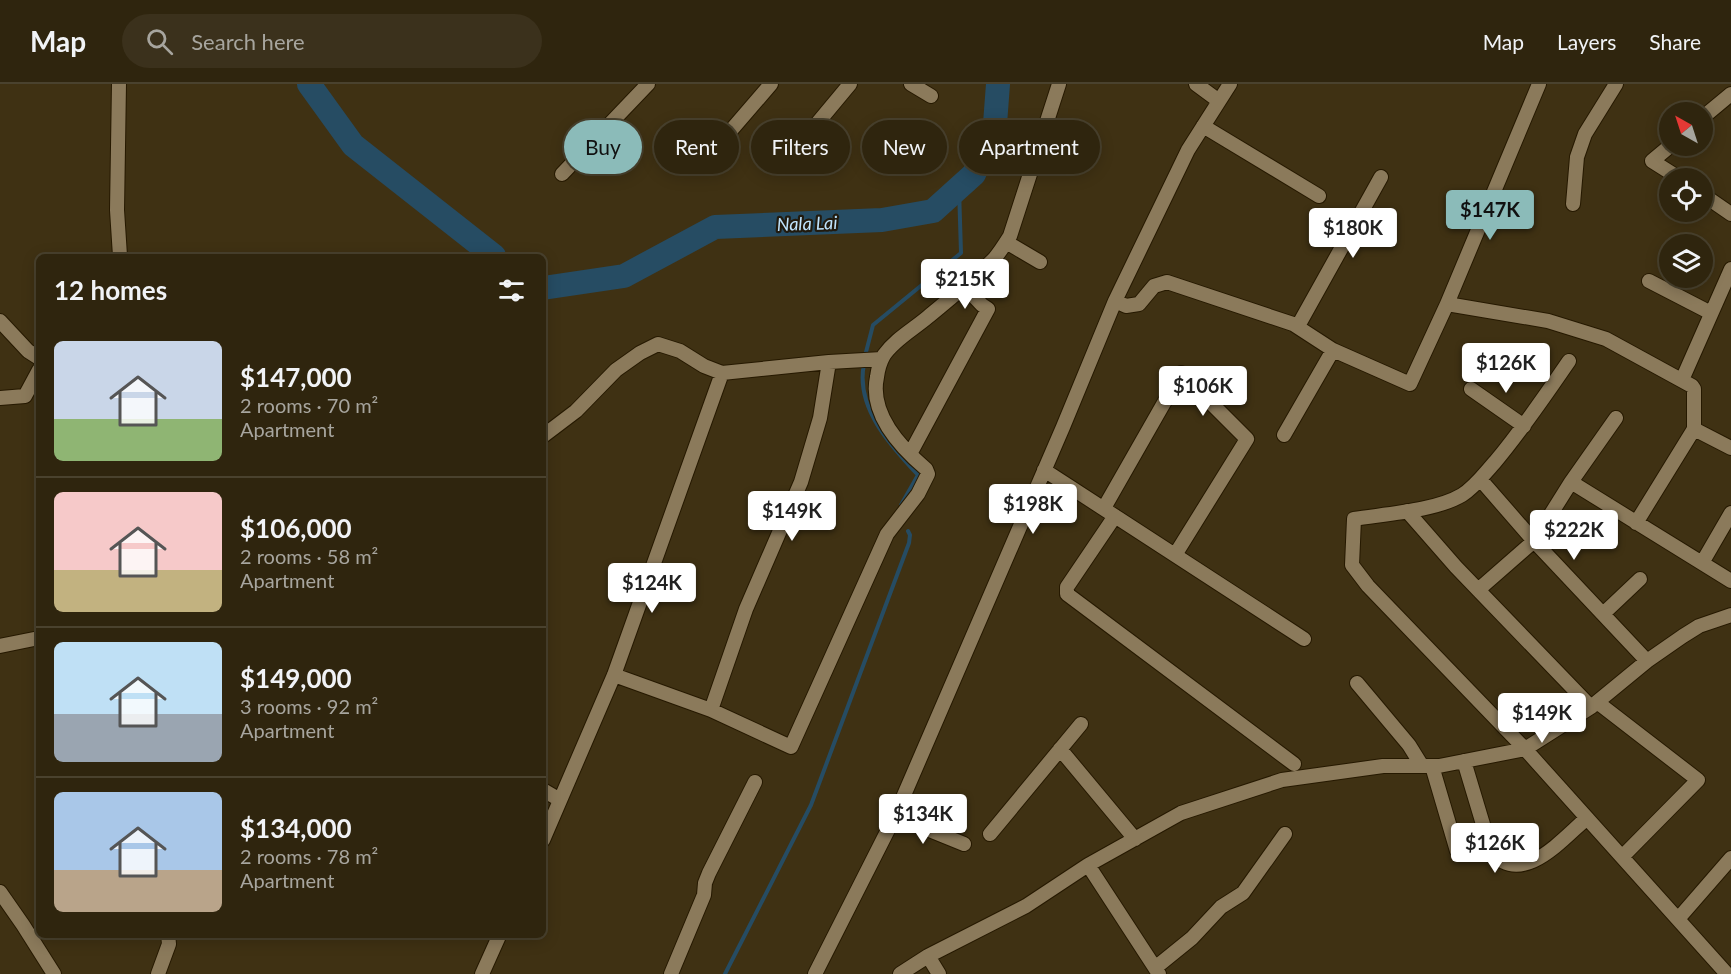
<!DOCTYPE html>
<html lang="en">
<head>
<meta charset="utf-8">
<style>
  :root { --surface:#2f250e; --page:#3b311c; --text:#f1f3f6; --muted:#a7a59e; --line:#4a422e; --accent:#8bbbb9 }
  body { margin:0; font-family:Lato,sans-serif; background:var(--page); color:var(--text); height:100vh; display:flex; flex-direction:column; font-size:22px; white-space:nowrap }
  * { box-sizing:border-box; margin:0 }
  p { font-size:20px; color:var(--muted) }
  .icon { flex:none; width:33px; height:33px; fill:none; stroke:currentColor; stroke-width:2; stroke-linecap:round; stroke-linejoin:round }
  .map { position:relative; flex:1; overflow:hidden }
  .side { position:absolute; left:36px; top:170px; width:510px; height:684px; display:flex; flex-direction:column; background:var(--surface); border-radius:9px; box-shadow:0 3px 15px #0003,0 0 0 2px var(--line) }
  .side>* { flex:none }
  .hud { position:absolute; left:564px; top:36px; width:570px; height:54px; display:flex; gap:12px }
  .needle { width:39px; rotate:321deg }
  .controls { position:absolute; left:1659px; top:18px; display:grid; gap:12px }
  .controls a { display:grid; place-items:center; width:54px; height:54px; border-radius:50%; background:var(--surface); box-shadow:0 3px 15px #0003,0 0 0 2px var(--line); font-size:30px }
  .price { position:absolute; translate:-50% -51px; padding:0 14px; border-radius:6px; background:#fff; color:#222; font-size:20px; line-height:39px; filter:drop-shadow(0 2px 3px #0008) }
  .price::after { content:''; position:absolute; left:50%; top:36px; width:18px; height:14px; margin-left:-9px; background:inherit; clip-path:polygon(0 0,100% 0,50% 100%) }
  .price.active { background:var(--accent); color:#111 }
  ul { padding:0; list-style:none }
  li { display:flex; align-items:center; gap:18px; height:150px; padding:0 18px }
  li+li { border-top:2px solid var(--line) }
  li span { display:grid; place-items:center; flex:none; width:168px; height:120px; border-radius:9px; color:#555 }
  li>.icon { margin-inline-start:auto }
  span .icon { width:72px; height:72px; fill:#fffc; stroke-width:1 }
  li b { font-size:26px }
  h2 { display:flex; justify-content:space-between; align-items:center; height:72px; padding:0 18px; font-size:26px }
  .tag { padding:0 21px; border-radius:27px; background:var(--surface); box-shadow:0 3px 15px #0003,0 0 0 2px var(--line); font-size:21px; line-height:54px }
  .tag.active { background:var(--accent); color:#111 }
  header { display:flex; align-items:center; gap:36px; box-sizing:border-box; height:84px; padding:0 30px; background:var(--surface); border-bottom:2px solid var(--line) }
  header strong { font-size:28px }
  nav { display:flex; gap:33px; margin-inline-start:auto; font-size:21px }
  .search { width:420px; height:54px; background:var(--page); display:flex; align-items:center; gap:15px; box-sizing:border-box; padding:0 21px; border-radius:33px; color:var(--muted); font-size:22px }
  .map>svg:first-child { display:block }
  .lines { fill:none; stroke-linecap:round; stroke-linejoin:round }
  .stream { stroke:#264c63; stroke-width:4 }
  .river { stroke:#264c63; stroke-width:24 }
  .minor-casing { stroke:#261900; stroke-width:16 }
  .minor { stroke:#8b7a5b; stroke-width:14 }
  .labels { text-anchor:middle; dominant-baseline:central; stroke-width:4.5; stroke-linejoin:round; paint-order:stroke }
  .water-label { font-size:18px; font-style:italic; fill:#bfe4fe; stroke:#211a0e }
</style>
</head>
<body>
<header>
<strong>Map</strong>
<div class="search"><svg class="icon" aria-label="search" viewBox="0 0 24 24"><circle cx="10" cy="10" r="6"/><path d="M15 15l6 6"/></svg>Search here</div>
<nav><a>Map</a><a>Layers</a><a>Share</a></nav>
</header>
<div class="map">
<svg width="1731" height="890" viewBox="0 0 1731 890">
  <rect width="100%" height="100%" fill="#3f3113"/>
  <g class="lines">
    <path class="stream" d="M 865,272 L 873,241 L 961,169 L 959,104
      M 864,280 C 855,323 890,361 918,391 L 901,421
      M 725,890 L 811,721 L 909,459 L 910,451 L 908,447"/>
    <path class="river" d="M 309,0 L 353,61 L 494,172
      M 543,204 L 624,192 L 715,143 L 882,136 L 933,127 L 974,90 L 995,40 L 998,0"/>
    <g class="minor-casing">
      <path id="minor" d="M 119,0 L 117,126 L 120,172
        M 911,0 L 931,12
        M 1196,0 L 1219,17
        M 1702,34 L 1731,10
        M 815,42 L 850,0
        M 1203,42 L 1319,112
        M 727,51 L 771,0
        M 1670,62 L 1652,77 L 1679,94
        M 562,90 L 648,0
        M 1702,110 L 1731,130
        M 1573,120 L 1577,73 L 1585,50 L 1616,0
        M 1006,158 L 1040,178
        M 1649,197 L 1711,229
        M 1115,217 L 1126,222 L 1139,220 L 1154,202 L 1167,198 L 1293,240 L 1333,266 L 1410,300 L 1447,220 L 1539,0
        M 1447,220 L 1548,237 L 1606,255 L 1692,302 L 1694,305 L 1694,345 L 1636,439
        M 0,237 L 28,267 L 39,274
        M 1298,242 L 1381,93
        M 1569,277 C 1545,312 1522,346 1495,378 C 1485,389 1475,403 1462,411 C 1435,427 1385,430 1354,435 L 1352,481 L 1368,502 L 1525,665 L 1727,890
        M 1682,296 L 1731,185
        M 1471,305 L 1524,342
        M 0,314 L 25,312 L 39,286
        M 1694,345 L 1731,364
        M 1284,351 L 1333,266
        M 543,352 L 576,327 L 616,286 L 640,269 L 658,260 L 680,267 L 704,282 L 722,289 L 829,278 L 882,275
        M 910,370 L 988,225 L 982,221 L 964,202
        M 1044,386 L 1304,555
        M 1480,395 L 1534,457 L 1647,577
        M 1571,398 L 1731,497
        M 1104,424 L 1181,289 L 1247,355 L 1175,471
        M 1407,427 L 1456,483 L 1591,623
        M 1115,432 L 1067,503 L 1067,510 L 1294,680
        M 1702,479 L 1731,429
        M 1478,506 L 1534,457 L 1571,398 L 1616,334
        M 1603,530 L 1640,495
        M 0,562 L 39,554
        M 614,591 L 711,626 L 791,663 L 887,450 L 918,410 L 928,390 L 926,385 C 900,363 869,330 877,293 C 878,285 880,278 884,271 C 895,255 914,245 929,232 C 951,214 974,195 994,175 C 1000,168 1005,160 1010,152 L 1059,0
        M 1357,599 L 1409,661 L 1422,682
        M 1597,618 L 1698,696 L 1622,773
        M 711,626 L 746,525 L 801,398 L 820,334 L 829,278
        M 1060,665 L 1135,755
        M 1464,677 L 1491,767 C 1522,805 1563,754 1587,734
        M 1432,682 L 1457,767
        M 543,706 L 560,716
        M 895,732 L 964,760
        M 990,750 L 1081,640
        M 543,756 L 614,591 L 722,289
        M 1088,781 L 1159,890
        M 0,808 L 23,841 L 54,890
        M 1678,835 L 1731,774
        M 928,872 L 939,890
        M 1155,884 L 1192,854 L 1221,823 L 1243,809 L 1285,750
        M 158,890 L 169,860 L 168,850
        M 482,890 L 500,850
        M 671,890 L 704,811 L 705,799 L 709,789 L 755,698
        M 815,890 L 895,732 L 1063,343 L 1115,217 L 1188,66 L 1230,0
        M 900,890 L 928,872 L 1026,822 L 1088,781 L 1181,729 L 1282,696 L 1383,682 L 1439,682 L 1525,665 L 1591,623 L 1647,577 L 1683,552 L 1699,542 L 1731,531"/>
    </g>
    <use href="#minor" class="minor"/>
  </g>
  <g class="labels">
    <g class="water-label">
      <text transform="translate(807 139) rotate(-2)">Nala Lai</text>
    </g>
  </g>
</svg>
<div class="controls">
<a><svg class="needle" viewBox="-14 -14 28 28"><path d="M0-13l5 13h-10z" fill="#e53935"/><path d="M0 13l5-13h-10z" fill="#a7a59e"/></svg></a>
<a><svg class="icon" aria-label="locate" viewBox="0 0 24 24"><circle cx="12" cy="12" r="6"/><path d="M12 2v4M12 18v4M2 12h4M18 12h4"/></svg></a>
<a><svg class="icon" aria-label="layers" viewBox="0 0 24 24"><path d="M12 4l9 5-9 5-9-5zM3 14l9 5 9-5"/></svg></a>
</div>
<b class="price active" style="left:1490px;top:157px">$147K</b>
<b class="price" style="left:1353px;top:175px">$180K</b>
<b class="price" style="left:965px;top:226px">$215K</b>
<b class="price" style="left:1506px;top:310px">$126K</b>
<b class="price" style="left:1203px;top:333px">$106K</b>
<b class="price" style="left:1033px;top:451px">$198K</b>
<b class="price" style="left:792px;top:458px">$149K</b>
<b class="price" style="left:1574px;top:477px">$222K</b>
<b class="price" style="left:652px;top:530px">$124K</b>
<b class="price" style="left:1542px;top:660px">$149K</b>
<b class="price" style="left:923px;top:761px">$134K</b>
<b class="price" style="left:1495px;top:790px">$126K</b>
<div class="hud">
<a class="tag active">Buy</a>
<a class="tag">Rent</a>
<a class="tag">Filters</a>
<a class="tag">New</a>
<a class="tag">Apartment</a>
</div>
<section class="side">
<h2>12 homes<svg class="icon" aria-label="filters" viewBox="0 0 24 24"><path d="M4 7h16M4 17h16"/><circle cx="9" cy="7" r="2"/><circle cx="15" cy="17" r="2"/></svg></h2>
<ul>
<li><span style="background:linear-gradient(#c9d6e8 65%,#8fb573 0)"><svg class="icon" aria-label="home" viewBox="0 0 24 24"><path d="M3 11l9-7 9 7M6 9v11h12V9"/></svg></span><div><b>$147,000</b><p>2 rooms · 70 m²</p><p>Apartment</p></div></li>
<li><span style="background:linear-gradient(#f6c9c9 65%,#c2b280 0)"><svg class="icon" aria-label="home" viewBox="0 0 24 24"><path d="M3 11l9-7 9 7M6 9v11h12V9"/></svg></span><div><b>$106,000</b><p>2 rooms · 58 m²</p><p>Apartment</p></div></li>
<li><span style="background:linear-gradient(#bfe0f5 60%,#9aa5b1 0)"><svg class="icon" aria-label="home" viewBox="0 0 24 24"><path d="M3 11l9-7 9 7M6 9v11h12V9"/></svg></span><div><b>$149,000</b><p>3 rooms · 92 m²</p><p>Apartment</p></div></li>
<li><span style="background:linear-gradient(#a9c7e8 65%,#b9a48a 0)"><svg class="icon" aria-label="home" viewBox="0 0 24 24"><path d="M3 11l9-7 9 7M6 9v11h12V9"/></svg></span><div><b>$134,000</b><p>2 rooms · 78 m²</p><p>Apartment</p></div></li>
</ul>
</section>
</div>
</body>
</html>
